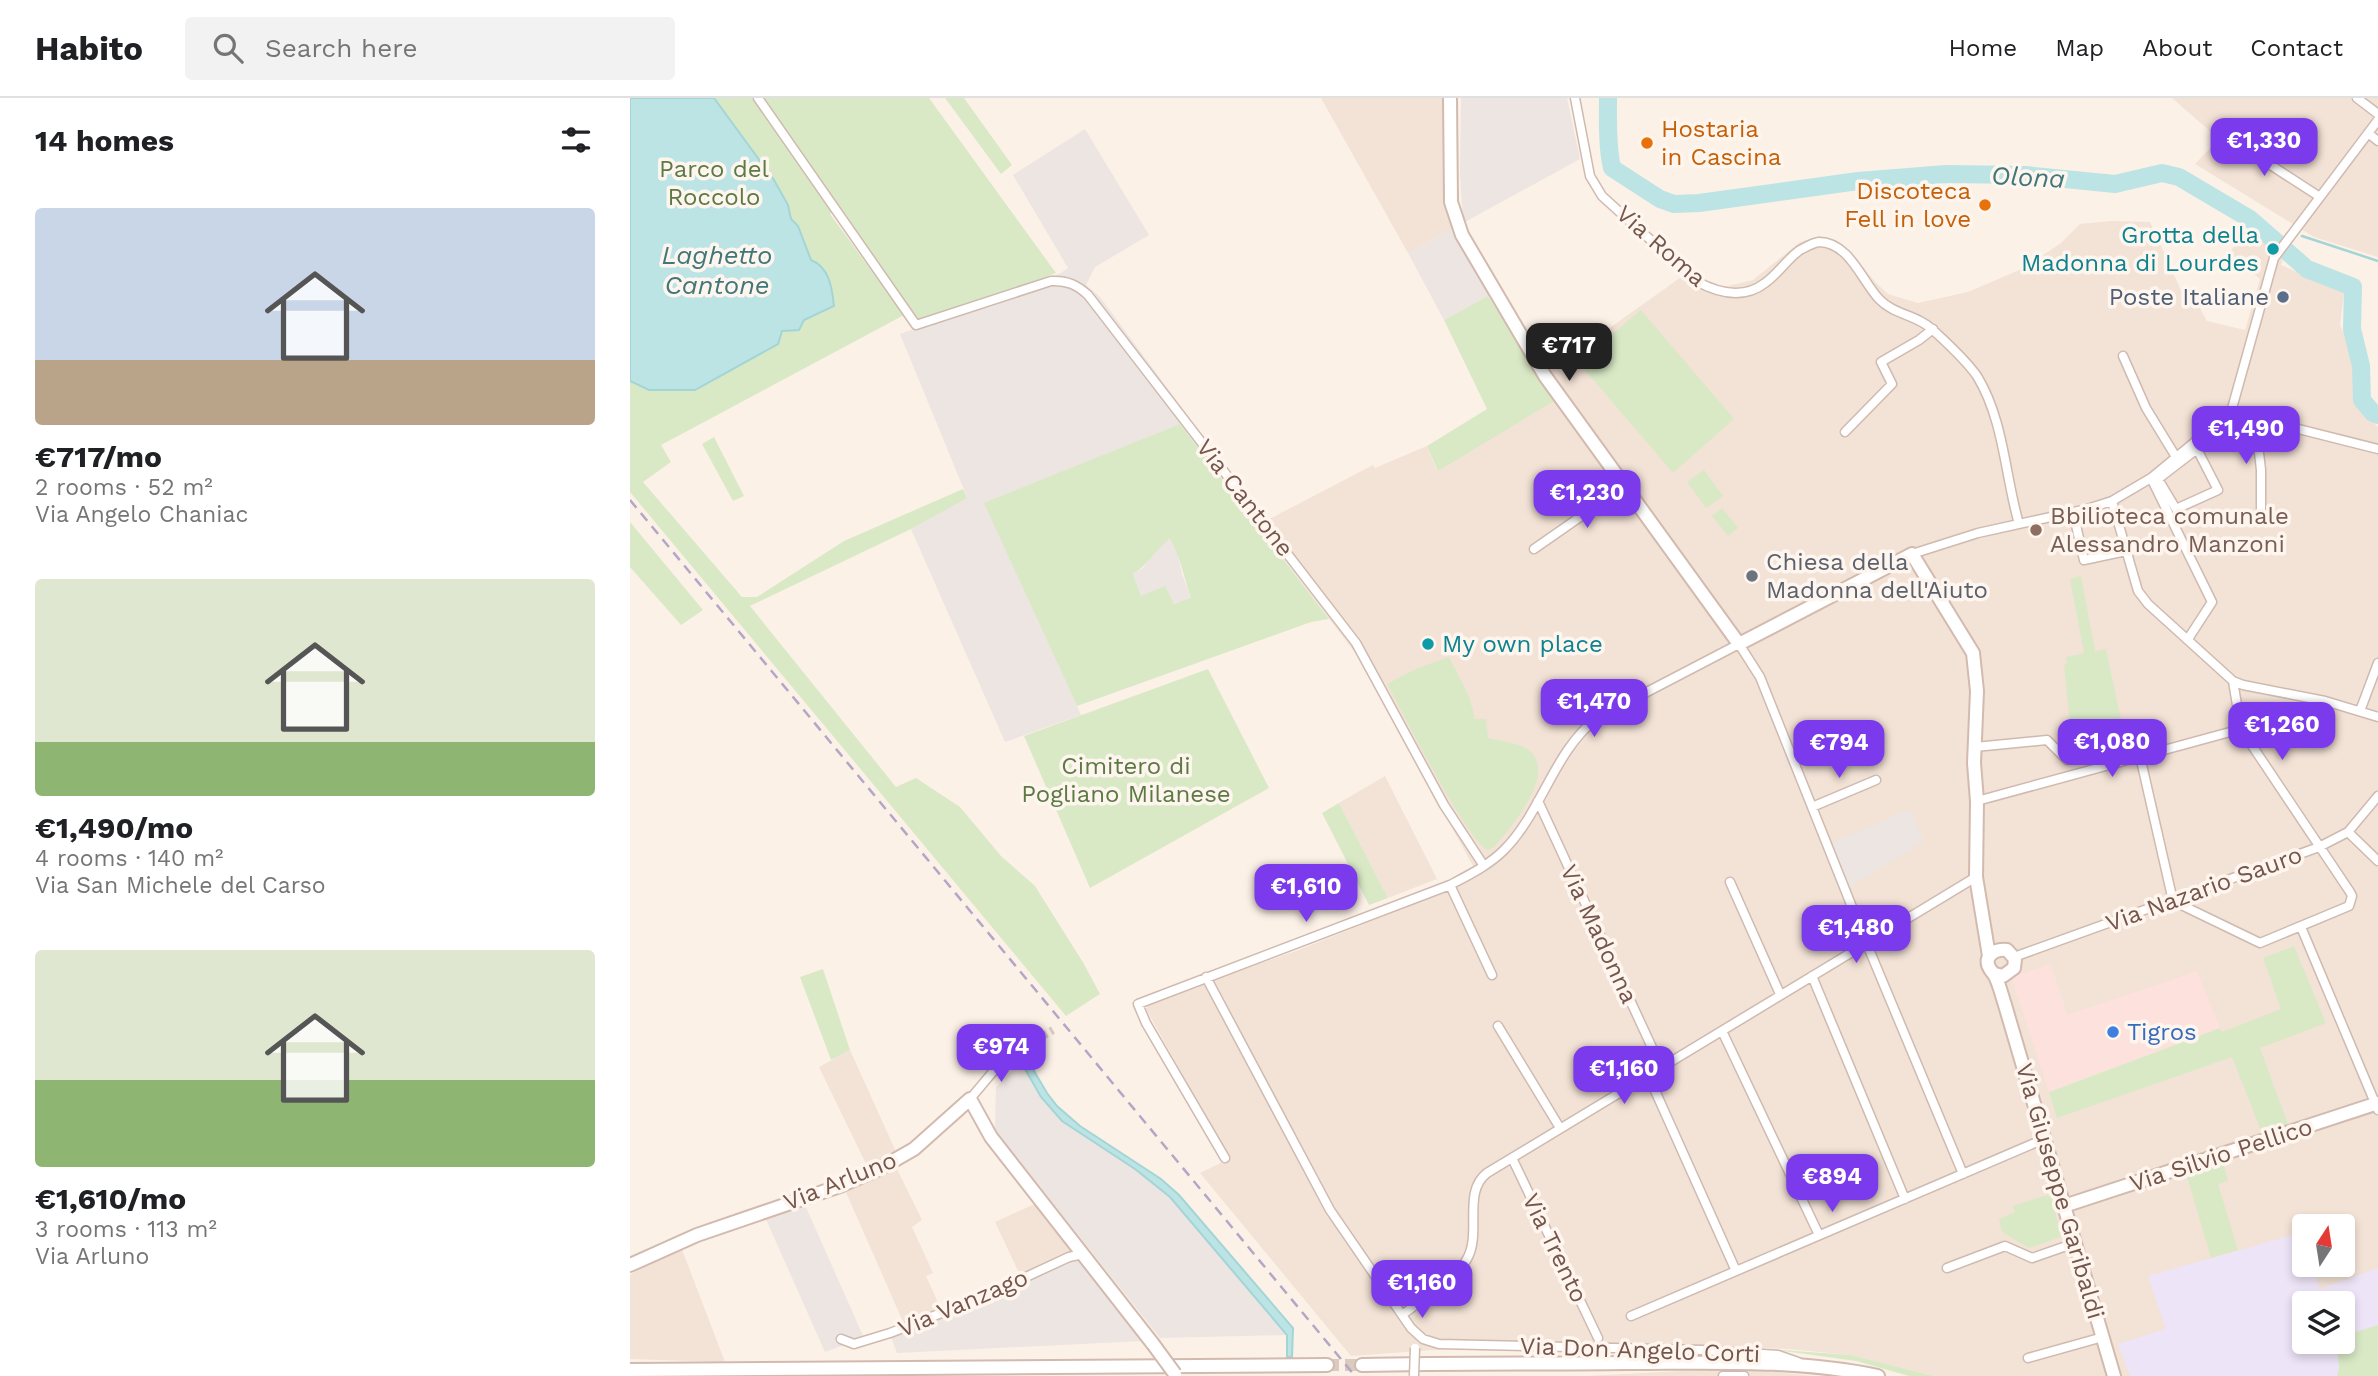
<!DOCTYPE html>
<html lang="en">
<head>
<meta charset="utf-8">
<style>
  :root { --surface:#fff; --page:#f2f2f2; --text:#202124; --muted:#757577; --line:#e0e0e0; --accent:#7c3aed }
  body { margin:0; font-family:"Work Sans",sans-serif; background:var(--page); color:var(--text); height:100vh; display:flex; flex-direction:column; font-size:26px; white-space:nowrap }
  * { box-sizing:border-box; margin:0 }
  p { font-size:23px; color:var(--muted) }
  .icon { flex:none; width:38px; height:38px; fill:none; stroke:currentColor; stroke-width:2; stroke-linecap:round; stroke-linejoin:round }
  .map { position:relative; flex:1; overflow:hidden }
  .panel { display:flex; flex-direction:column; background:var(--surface); width:630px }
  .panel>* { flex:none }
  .needle { width:46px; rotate:12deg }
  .controls { position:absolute; left:1662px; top:1116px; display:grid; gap:14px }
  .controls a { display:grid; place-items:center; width:63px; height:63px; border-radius:7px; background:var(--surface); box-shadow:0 4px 10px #0003; font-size:35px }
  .price { position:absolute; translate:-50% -60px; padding:0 16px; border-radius:14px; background:var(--accent); color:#fff; font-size:23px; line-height:46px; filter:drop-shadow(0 2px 4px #0008) }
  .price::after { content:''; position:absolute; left:50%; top:42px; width:21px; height:16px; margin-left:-10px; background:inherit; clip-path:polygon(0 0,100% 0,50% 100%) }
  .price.selected { background:#222; color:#fff }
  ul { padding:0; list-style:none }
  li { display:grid; align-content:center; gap:14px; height:371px; padding:0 35px }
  li span { display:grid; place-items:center; height:217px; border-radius:7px; color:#555 }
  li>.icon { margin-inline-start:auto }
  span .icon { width:126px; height:126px; fill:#fffc; stroke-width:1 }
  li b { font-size:30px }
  h2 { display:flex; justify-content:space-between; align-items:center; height:84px; padding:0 35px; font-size:30px }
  header { display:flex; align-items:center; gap:42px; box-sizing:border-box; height:98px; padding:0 35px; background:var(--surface); border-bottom:2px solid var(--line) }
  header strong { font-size:33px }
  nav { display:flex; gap:38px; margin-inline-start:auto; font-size:24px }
  .search { width:490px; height:63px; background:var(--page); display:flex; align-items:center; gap:18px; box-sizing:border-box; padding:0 24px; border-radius:7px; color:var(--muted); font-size:26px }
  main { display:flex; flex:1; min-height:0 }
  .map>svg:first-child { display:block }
  .residential { fill:#f3e2d6; fill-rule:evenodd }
  .commercial { fill:#fce1dc }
  .industrial { fill:#ece5e1 }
  .education { fill:#eee4f8; fill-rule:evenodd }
  .green { fill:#d9e9c6; fill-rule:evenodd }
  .water { fill:#bce4e5; stroke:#a3d5d7; stroke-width:2 }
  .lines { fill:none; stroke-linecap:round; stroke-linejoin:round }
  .stream { stroke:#a3d5d7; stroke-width:2.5 }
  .river { stroke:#bce4e5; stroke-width:18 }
  .street-tunnel { stroke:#dacac0; stroke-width:8; stroke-dasharray:8 4; stroke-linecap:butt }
  .secondary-tunnel { stroke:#dacac0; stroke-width:12; stroke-dasharray:12 6; stroke-linecap:butt }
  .street-casing { stroke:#cfbab0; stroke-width:11 }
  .secondary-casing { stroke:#d2baae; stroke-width:16 }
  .street { stroke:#fff; stroke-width:8 }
  .secondary { stroke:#fff; stroke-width:12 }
  .rail { stroke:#b3a6c6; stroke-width:2.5; stroke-dasharray:10 7; stroke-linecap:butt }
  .street-bridge-casing { stroke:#cfbab0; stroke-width:11; stroke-linecap:butt }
  .secondary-bridge-casing { stroke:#d2baae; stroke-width:16; stroke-linecap:butt }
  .street-bridge { stroke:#fff; stroke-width:8 }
  .secondary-bridge { stroke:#fff; stroke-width:12 }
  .food-dot { fill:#e8710a; stroke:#fef6ee; stroke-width:2.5 }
  .culture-dot { fill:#0f9aa8; stroke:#fef6ee; stroke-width:2.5 }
  .service-dot { fill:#5c6f8a; stroke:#fef6ee; stroke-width:2.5 }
  .education-dot { fill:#8d6e63; stroke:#fef6ee; stroke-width:2.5 }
  .worship-dot { fill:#6b7280; stroke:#fef6ee; stroke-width:2.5 }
  .shop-dot { fill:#3f7fe0; stroke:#fef6ee; stroke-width:2.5 }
  .labels { text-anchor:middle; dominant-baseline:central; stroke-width:7; stroke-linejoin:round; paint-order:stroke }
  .food-label { font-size:24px; fill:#c56008; stroke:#fef6ee; text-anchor:start }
  .park-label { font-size:24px; fill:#5b7a44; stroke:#fef6ee }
  .culture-label { font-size:24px; fill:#0d838f; stroke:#fef6ee; text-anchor:end }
  .street-label { font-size:24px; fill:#75564c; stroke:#fef6ee }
  .service-label { font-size:24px; fill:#4e5e75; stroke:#fef6ee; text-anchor:end }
  .education-label { font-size:24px; fill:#785e54; stroke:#fef6ee; text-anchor:start }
  .worship-label { font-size:24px; fill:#5b616d; stroke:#fef6ee; text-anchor:start }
  .shop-label { font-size:24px; fill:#366cbe; stroke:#fef6ee; text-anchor:start }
  .water-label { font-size:26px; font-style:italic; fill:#40777a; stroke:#fef6ee }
</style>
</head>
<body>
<header>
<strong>Habito</strong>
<div class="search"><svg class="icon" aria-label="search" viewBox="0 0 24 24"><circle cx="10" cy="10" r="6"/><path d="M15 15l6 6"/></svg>Search here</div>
<nav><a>Home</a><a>Map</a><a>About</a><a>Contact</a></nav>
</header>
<main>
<section class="panel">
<h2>14 homes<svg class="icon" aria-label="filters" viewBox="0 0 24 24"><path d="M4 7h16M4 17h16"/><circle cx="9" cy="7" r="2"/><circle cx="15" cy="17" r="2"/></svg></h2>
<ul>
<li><span style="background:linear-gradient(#c9d6e8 70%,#b9a48a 0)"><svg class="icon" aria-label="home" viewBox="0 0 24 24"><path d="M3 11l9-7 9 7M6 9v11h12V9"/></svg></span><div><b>€717/mo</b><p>2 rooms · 52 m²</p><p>Via Angelo Chaniac</p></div></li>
<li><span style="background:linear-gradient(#dfe7d0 75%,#8fb573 0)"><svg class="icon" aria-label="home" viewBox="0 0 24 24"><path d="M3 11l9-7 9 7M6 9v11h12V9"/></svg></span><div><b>€1,490/mo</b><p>4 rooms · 140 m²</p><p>Via San Michele del Carso</p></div></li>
<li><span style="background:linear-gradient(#dfe7d0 60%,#8fb573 0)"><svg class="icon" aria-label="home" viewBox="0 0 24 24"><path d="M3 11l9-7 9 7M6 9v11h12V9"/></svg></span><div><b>€1,610/mo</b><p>3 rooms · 113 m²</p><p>Via Arluno</p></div></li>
</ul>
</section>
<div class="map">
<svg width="1748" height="1278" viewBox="0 0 1748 1278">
  <rect width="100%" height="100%" fill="#fcf1e7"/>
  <path class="residential" d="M 691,0 L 818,0 L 826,129 L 778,155 Z
    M 1542,0 L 1748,0 L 1748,159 L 1684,139 L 1565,66 L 1589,41 Z
    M 1481,123 L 1520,124 L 1555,201 L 1563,198 L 1577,223 L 1615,232 L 1630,181 L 1599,155 L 1620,128 L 1653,161 L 1651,167 L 1714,194 L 1710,227 L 1726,263 L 1727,277 L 1724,301 L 1729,311 L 1748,329 L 1748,1278 L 1304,1278 L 1221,1257 L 1158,1251 L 1071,1247 L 1055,1256 L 818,1251 L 721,1258 L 570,1075 L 599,1061 L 516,911 L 520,903 L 666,853 L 832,787 L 848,777 L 726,556 L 628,427 L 743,367 L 745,370 L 797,348 L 807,372 L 923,303 L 908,281 L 1061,172 L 1075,182 L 1093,189 L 1123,182 L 1170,144 L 1190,138 L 1205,142 L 1220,153 L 1246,185 L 1258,196 L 1288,205 L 1338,194 L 1394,170 L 1431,145 L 1450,126 ZM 1420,866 L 1437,917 L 1590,930 L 1458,981 L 1419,994 ZM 1675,1129 L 1713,1129 L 1713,1167 L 1675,1167 ZM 1675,1206 L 1713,1206 L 1713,1244 L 1675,1244 Z
    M 755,678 L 807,781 L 758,800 L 709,705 Z
    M 220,952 L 267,1056 L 238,1070 L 189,969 Z
    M 266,1069 L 292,1122 L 282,1129 L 303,1175 L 296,1178 L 311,1211 L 274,1226 L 215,1092 Z
    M 409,1104 L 449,1155 L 391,1179 L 365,1124 Z
    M 51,1149 L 95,1264 L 0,1261 L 0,1177 Z
    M 1071,1272 L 1126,1272 L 1182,1278 L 956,1278 Z"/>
  <path class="commercial" d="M 1420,866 L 1437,917 L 1567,873 L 1590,930 L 1419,994 L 1381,879 Z"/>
  <path class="industrial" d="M 831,0 L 937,0 L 950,61 L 833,125 L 830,76 Z
    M 455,31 L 519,137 L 465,169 L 456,187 L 470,199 L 561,322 L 355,405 L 451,617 L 375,644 L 281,431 L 337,399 L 270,236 L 431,175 L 438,170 L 383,77 Z
    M 826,129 L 864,195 L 814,222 L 778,155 Z
    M 538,441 L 546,448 L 552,476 L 561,501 L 543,506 L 511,498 L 503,476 L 513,470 L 521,457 Z
    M 1281,711 L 1294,743 L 1219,790 L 1201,745 Z
    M 390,964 L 411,999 L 432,1023 L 505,1071 L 540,1099 L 657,1237 L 530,1240 L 365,1032 L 366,989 Z
    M 175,1107 L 234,1240 L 195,1254 L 135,1119 Z
    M 451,1160 L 512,1243 L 267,1255 L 261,1239 Z"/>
  <path class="education" d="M 1670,1135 L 1675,1150 L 1675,1167 L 1681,1167 L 1690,1191 L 1748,1170 L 1748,1278 L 1500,1278 L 1488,1246 L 1536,1231 L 1518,1178 ZM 1675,1206 L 1713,1206 L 1713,1244 L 1675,1244 Z"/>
  <path class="green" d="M 0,0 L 299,0 L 426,175 L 290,224 L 202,115 L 200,116 L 274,217 L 31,347 L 41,364 L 13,384 L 112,499 L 127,499 L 214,443 L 333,391 L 337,400 L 281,431 L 120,508 L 266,689 L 286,680 L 330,709 L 371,758 L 405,788 L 454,866 L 470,896 L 436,918 L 0,394 Z
    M 315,0 L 334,0 L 382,67 L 371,76 Z
    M 858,198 L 924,303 L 808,373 L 797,348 L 857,311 L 814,222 Z
    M 1011,212 L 1104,321 L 1043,375 L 948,264 Z
    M 550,326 L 699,521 L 681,524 L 447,608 L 354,405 ZM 539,441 C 549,452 555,484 561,500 L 544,506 L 535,488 L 511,498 L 503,476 C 517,468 525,452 539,441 Z
    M 84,339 L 114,398 L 103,403 L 72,346 Z
    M 1074,372 L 1093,398 L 1076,410 L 1057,384 Z
    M 1092,410 L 1108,430 L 1098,438 L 1082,418 Z
    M 0,424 L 73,512 L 51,527 L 0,469 Z
    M 1451,478 L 1465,553 L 1476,551 L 1494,635 L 1442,649 L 1434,567 L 1437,566 L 1436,559 L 1454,555 L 1440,481 Z
    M 819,559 L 839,598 L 845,621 L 856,621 L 858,640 C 870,643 891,645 900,653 C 927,678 880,730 864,749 L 858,752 C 837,744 772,613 757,586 L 788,570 Z
    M 578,571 L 639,690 L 460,790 L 394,638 Z
    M 709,705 L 758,800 L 739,807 L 692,715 Z
    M 1664,848 L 1696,925 L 1630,950 L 1658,1026 L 1632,1035 L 1602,959 L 1427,1020 L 1419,994 L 1590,930 L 1592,934 L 1651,911 L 1633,860 Z
    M 193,871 L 220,952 L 201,962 L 170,879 Z
    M 1591,1064 L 1593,1065 L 1598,1083 L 1588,1086 L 1608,1152 L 1581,1160 L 1556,1075 Z
    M 1421,1096 L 1431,1139 L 1399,1150 L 1372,1134 L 1369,1121 L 1385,1114 L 1382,1108 Z
    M 1748,1227 L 1748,1278 L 1707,1278 L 1709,1269 L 1706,1244 L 1713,1244 L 1713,1238 Z
    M 1139,1251 L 1221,1257 L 1304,1278 L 1279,1278 L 1226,1263 Z"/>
  <path class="water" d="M 0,0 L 84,0 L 144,82 L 158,107 L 161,121 L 168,128 L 181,162 C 199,169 202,189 204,208 L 174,222 L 169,232 L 152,233 L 148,246 L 65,292 L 19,292 L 0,283 Z
    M 394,956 L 417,995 L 427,1008 L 450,1028 L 531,1081 L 549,1097 L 663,1230 L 662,1259 L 657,1259 L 657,1237 L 540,1099 L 505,1071 L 432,1023 L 411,999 L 391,964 L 394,963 L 392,958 Z"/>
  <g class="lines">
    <path class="stream" d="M 1672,138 L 1748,163"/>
    <path class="river" d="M 978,0 C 978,22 977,49 982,70 L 1030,101 L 1044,106 L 1069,105 L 1228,83 L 1316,76 L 1395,77 L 1485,86 L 1532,75 L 1549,79 L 1620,121 L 1677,171 L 1723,189 L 1722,231 L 1731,268 L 1732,302 L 1743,315 L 1748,317"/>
    <path class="street-tunnel" d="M 389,951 L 423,932"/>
    <path class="secondary-tunnel" d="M 697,1267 L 732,1267"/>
    <g class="street-casing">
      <path id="street" d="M 128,0 L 286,227 L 421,183 C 437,182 447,187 458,197 L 726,545 L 814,707 L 854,768
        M 945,0 L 960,78 L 972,98 L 1066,183 C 1088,195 1113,202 1135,185 C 1148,176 1157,161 1170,152 C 1176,149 1182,145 1189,144 C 1219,144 1232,183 1249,201 C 1264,217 1288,217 1303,232 C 1318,246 1335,261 1347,278 C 1374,322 1375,378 1389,426
        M 1727,0 L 1748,16
        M 1738,35 L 1748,43
        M 1594,37 L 1690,99
        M 1493,258 L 1516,310 L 1546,359
        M 1601,314 L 1748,351
        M 1625,320 L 1631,372 L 1631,416
        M 1215,334 L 1262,286 L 1251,264 L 1289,242 L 1303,231
        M 1567,351 L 1588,392 L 1546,411 L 1528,381 Z
        M 1521,380 L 1582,504 L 1558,541
        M 1482,403 L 1508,493 L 1518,506 L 1603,583 L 1611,631 L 1720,794 L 1722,798 L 1719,808 L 1630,845 L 1543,803 L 1510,658
        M 1443,414 L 1454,462 L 1496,453
        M 904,451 L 993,389
        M 1282,456 L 1348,435 L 1457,411 L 1482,403 L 1521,380 L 1601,314 L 1644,160 L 1748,22
        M 1603,583 L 1613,587 L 1695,603 L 1748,619
        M 1730,613 L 1748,565
        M 1345,649 L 1417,642 L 1437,662 L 1507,642
        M 908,703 L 1031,969
        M 1347,703 L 1611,631
        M 1182,709 L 1246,682
        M 1718,734 L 1748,763
        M 1100,784 L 1150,896
        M 820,787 L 862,877
        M 1671,829 L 1748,1012
        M 1384,859 L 1689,749 L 1718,734 L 1748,698
        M 1182,878 L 1275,1101
        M 576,879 L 700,1112 L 781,1230 L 793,1241 L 809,1246 L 1072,1252 L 1148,1257 L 1168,1264
        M 868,928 L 930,1030
        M 1092,933 L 1189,1137
        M 1018,977 L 1106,1173
        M 340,1001 L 377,957 L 389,951
        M 595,1060 L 516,925 L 508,906 L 820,787 C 839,777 859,767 874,752 C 912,714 924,653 967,620 L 1109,546 L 1130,579 L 1236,844 L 1333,1076
        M 882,1060 L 968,1240
        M 1317,1170 L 1375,1148 L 1402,1160 L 1445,1145
        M 772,1217 C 791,1202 825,1182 837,1161 C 852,1135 832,1094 857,1075 L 1346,779
        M 1001,1218 L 1414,1041
        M 211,1241 L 224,1246 L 260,1235 L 355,1198 L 439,1159 L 453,1156
        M 1398,1260 L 1473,1239
        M 1093,1278 L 1114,1278"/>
    </g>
    <g class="secondary-casing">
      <path id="secondary" d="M 820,0 L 821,104 L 832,137 L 915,278 L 1109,546 L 1282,456 L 1343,555 L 1347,593 L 1344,665 L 1347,703 L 1346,779 L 1359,858
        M 1365,876 L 1373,878 L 1384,870 L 1385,861 L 1377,852 C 1365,850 1352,859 1360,871 C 1362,874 1365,877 1366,880 C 1370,889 1372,898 1375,907 L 1484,1278
        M 1434,1108 L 1748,1005
        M 0,1167 L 67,1137 L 210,1088 L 249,1071 L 284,1051 L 340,1001 L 361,1039 L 523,1246
        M 732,1267 C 821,1265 910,1266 998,1265 C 1081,1265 1167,1261 1248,1278
        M 0,1272 L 697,1267"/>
    </g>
    <use href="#street" class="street"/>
    <use href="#secondary" class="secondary"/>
    <path class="rail" d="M 0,402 L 725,1278"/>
    <g class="street-bridge-casing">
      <path id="street-bridge" d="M 784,1278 L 785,1250"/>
    </g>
    <g class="secondary-bridge-casing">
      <path id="secondary-bridge" d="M 523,1246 L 545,1276"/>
    </g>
    <use href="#street-bridge" class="street-bridge"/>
    <use href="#secondary-bridge" class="secondary-bridge"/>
  </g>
  <g class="food-dot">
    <circle cx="1017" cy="45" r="7"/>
    <circle cx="1355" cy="107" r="7"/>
  </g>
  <g class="culture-dot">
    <circle cx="1643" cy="151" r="7"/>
    <circle cx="798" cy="546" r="7"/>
  </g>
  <circle class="service-dot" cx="1653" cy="199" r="7"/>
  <circle class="education-dot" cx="1406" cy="432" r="7"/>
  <circle class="worship-dot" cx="1122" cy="478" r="7"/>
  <circle class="shop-dot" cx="1483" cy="934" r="7"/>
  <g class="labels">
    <g class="food-label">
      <text x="1031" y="31">Hostaria<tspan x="1031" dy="28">in Cascina</tspan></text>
      <text x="1341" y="93" text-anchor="end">Discoteca<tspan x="1341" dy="28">Fell in love</tspan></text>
    </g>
    <g class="park-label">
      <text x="84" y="71">Parco del<tspan x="84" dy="28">Roccolo</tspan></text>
      <text x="496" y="668">Cimitero di<tspan x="496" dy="28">Pogliano Milanese</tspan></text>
    </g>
    <g class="culture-label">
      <text x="1629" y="137">Grotta della<tspan x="1629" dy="28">Madonna di Lourdes</tspan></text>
      <text x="812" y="546" text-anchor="start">My own place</text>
    </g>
    <g class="street-label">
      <text transform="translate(1031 148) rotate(41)">Via Roma</text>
      <text transform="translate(615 400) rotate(52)">Via Cantone</text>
      <text transform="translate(1574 791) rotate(-20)">Via Nazario Sauro</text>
      <text transform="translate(969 836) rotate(65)">Via Madonna</text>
      <text transform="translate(1591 1057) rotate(-18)">Via Silvio Pellico</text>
      <text transform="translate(210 1083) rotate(-22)">Via Arluno</text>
      <text transform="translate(1430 1093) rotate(74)">Via Giuseppe Garibaldi</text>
      <text transform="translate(925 1150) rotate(64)">Via Trento</text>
      <text transform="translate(333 1205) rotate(-23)">Via Vanzago</text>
      <text transform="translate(1010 1252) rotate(2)">Via Don Angelo Corti</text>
    </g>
    <g class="service-label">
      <text x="1639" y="199">Poste Italiane</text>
    </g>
    <g class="education-label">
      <text x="1420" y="418">Bbilioteca comunale<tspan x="1420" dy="28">Alessandro Manzoni</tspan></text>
    </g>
    <g class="worship-label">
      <text x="1136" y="464">Chiesa della<tspan x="1136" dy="28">Madonna dell'Aiuto</tspan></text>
    </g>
    <g class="shop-label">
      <text x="1497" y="934">Tigros</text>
    </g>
    <g class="water-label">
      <text transform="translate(1398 79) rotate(3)">Olona</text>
      <text x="87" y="157">Laghetto<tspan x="87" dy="30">Cantone</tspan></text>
    </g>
  </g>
</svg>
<div class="controls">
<a><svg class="needle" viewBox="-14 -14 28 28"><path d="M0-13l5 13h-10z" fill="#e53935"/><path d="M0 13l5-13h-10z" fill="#757577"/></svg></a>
<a><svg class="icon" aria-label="layers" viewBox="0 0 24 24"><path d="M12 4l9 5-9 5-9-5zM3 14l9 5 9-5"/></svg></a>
</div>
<b class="price" style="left:1634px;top:80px">€1,330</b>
<b class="price selected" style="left:939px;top:285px">€717</b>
<b class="price" style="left:1616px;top:368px">€1,490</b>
<b class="price" style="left:957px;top:432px">€1,230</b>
<b class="price" style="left:964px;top:641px">€1,470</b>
<b class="price" style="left:1652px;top:664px">€1,260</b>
<b class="price" style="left:1482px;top:681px">€1,080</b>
<b class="price" style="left:1209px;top:682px">€794</b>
<b class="price" style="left:676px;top:826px">€1,610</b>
<b class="price" style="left:1226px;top:867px">€1,480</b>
<b class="price" style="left:371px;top:986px">€974</b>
<b class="price" style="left:994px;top:1008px">€1,160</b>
<b class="price" style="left:1202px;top:1116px">€894</b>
<b class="price" style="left:792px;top:1222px">€1,160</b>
</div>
</main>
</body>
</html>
